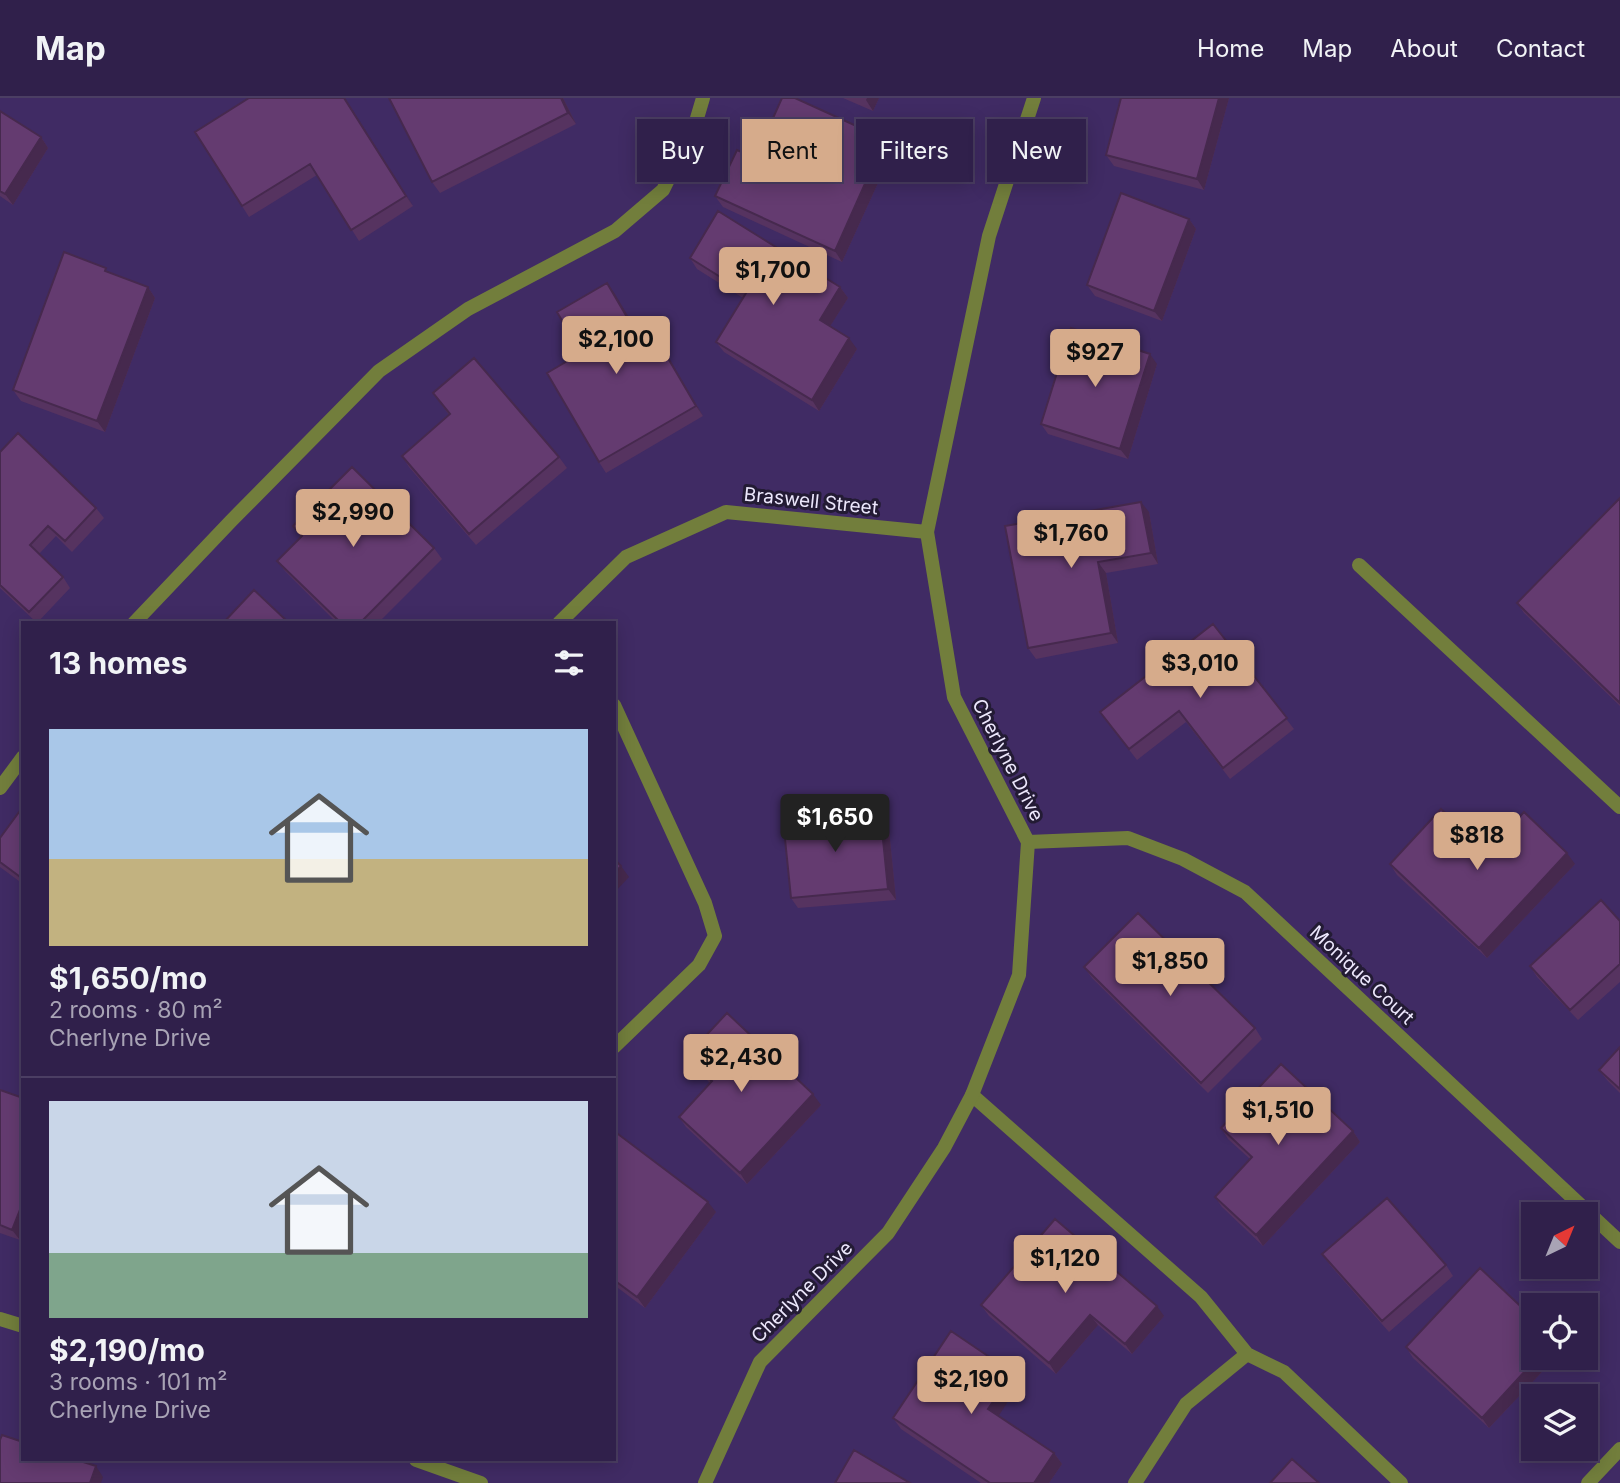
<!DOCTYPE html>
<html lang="en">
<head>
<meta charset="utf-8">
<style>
  :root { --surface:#30204b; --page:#3c2d55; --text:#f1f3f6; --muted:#a8a3b5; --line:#4b3e63; --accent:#d6ab8b }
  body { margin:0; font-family:Inter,sans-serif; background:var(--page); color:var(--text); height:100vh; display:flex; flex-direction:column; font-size:26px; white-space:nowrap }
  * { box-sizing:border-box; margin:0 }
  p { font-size:23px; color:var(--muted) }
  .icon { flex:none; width:38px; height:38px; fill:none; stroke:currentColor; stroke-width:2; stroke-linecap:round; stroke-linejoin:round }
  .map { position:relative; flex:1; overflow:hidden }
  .panel { position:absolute; left:21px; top:523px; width:595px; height:840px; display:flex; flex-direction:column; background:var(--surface); border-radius:0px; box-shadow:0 4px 18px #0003,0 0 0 2px var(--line) }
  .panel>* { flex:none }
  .hud { position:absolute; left:637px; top:21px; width:665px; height:63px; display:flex; gap:14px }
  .needle { width:46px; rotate:43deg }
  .tools { position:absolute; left:1521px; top:1104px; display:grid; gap:14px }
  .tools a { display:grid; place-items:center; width:77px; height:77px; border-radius:0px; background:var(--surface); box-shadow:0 4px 18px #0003,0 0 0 2px var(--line); font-size:35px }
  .price { position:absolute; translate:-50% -60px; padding:0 16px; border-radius:7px; background:var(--accent); color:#111; font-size:23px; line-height:46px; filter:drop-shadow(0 2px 4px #0008) }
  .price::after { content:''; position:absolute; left:50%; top:42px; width:21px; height:16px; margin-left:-10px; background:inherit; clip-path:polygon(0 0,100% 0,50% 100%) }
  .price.on { background:#222; color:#fff }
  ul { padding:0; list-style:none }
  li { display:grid; align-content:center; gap:14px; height:371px; padding:0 28px }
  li+li { border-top:2px solid var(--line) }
  li span { display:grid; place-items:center; height:217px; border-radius:0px; color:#555 }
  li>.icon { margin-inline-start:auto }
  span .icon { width:126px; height:126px; fill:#fffc; stroke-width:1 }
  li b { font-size:30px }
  h2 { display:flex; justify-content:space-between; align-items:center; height:84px; padding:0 28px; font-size:30px }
  .chip { padding:0 24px; border-radius:0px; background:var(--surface); box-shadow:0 4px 18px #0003,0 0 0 2px var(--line); font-size:24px; line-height:63px }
  .chip.on { background:var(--accent); color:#111 }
  header { display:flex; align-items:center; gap:42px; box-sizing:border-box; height:98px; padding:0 35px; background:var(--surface); border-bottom:2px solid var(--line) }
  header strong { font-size:33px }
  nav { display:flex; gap:38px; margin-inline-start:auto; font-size:24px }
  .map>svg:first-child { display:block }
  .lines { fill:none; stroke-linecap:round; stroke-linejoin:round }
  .service { stroke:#727e3c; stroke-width:14 }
  .minor { stroke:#727e3c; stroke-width:14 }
  .wall { fill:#563360 }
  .shaded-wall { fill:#46294e }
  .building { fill:#643b70; stroke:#46294e; stroke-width:2 }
  .labels { text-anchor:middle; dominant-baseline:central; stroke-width:6; stroke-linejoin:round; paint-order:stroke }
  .street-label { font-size:19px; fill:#ece7fc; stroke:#231b34 }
</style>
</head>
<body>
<header>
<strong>Map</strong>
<nav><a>Home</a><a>Map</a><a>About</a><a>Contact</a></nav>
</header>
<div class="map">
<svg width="1620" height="1385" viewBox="0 0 1620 1385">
  <rect width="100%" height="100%" fill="#402b64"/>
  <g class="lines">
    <path class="service" d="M 1359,467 L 1620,709
      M 134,525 L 231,423 L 379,273 L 468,211 L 615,133 L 663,92 L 695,27 L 703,0
      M 614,607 L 705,805 L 715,838 L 699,867 L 614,949
      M 0,690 L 23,659
      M 972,997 L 1201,1199 L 1247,1256
      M 1135,1385 L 1186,1306 L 1247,1256 L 1284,1274 L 1401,1385"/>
    <path class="minor" d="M 559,525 L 626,459 L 726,414 L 927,434
      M 1028,744 L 1128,740 L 1183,761 L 1245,794 L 1620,1144
      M 0,1221 L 23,1228
      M 416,1362 L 481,1385
      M 705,1385 L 760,1264 L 888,1135 L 944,1050 L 972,997 L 1019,877 L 1028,744 L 954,599 L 927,434 L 989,138 L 1034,0
      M 1588,1385 L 1620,1351"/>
  </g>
  <path class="wall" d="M 249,0 L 345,0 L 413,108 L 359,143 L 317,77 L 249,119 L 242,108 Z
    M 563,0 L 576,26 L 440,95 L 432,84 Z
    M 843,0 L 879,0 L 873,13 Z
    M 1229,0 L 1204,92 L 1114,68 L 1106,57 Z
    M 0,13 L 41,39 L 48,50 L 13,107 L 0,98 Z
    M 885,41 L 893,52 L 842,164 L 723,109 L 715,98 Z
    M 1189,121 L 1196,131 L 1162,223 L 1095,198 L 1087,187 Z
    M 690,160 L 840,189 L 848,200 L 830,228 L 857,251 L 819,313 L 724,254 L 716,244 L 743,200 L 697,171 Z
    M 109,175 L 148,189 L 155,200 L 105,334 L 21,303 L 13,292 Z
    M 607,185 L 636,232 L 655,237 L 703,318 L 606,375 L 599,364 L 581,255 Z
    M 1157,266 L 1128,361 L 1048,336 L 1041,326 Z
    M 433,295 L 559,359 L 567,370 L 476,447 L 409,369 L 402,358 L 449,317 Z
    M 0,354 L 96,410 L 104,420 L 72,454 L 56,438 L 39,456 L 63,479 L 70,490 L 37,525 L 0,490 Z
    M 1620,400 L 1620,608 L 1524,515 L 1517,505 Z
    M 1149,414 L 1158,466 L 1106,475 L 1118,545 L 1036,561 L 1028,550 L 1005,428 Z
    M 293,428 L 434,450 L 442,461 L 378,525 L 337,525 L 285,473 L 277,463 L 301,439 Z
    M 1213,526 L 1294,631 L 1230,681 L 1186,624 L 1137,662 L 1100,614 Z
    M 23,710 L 23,786 L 0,769 L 0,740 Z
    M 888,722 L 896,802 L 798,810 L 791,800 Z
    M 1487,754 L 1575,766 L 1487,860 L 1397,777 L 1390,766 Z
    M 1620,823 L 1620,884 L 1578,922 L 1537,879 L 1530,868 Z
    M 1084,869 L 1255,930 L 1262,941 L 1208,995 L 1092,880 Z
    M 1620,949 L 1620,995 L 1607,982 L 1599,972 Z
    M 686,959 L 821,1007 L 747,1086 L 686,1029 L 679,1019 L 710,985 L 694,969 Z
    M 0,992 L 23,1000 L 23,1134 L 20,1142 L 0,1135 Z
    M 1221,1030 L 1353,1033 L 1360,1044 L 1263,1148 L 1222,1109 L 1215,1099 L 1250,1061 L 1228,1041 Z
    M 614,1033 L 716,1114 L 645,1210 L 614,1187 Z
    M 1322,1156 L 1446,1167 L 1453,1178 L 1389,1234 L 1330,1167 Z
    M 981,1207 L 1164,1218 L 1132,1256 L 1098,1227 L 1056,1276 L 989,1218 Z
    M 1406,1249 L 1533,1260 L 1555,1260 L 1489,1330 L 1413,1260 Z
    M 1013,1275 L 1020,1285 L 998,1318 L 1054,1355 L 1062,1366 L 1049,1385 L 981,1385 L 901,1331 L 893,1320 Z"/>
  <path class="shaded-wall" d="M 344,0 L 345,0 L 413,108 L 406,98 Z
    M 561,0 L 563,0 L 576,26 L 568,15 Z
    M 867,0 L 879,0 L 873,13 L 866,2 Z
    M 1219,0 L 1229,0 L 1204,92 L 1197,81 Z
    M 41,39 L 48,50 L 13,107 L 5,96 Z
    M 885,41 L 893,52 L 842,164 L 835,153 Z
    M 1189,121 L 1196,131 L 1162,223 L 1154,213 Z
    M 607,185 L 615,196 L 643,243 L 635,233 Z
    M 148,189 L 155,200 L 105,334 L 97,323 Z
    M 840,189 L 848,200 L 827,233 L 820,222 Z
    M 648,226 L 655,237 L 703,318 L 696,308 Z
    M 849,240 L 857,251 L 819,313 L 812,302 Z
    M 1150,256 L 1157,266 L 1128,361 L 1120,351 Z
    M 1141,404 L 1149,414 L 1158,466 L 1151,455 Z
    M 1098,464 L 1106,475 L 1118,545 L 1111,535 Z
    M 880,712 L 888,722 L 896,802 L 888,791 Z
    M 1567,755 L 1575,766 L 1487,860 L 1479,850 Z
    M 621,768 L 629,779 L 614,795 L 614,776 Z
    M 813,996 L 821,1007 L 747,1086 L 740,1075 Z
    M 1353,1033 L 1360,1044 L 1263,1148 L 1256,1137 Z
    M 23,1104 L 23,1134 L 20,1142 L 12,1132 Z
    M 708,1104 L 716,1114 L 645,1210 L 637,1199 Z
    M 1157,1208 L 1164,1218 L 1132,1256 L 1125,1246 Z
    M 1090,1217 L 1098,1227 L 1056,1276 L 1049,1265 Z
    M 1537,1260 L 1555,1260 L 1489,1330 L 1482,1320 Z
    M 1013,1275 L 1020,1285 L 996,1322 L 988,1311 Z
    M 1054,1355 L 1062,1366 L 1049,1385 L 1034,1385 Z
    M 96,1368 L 103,1379 L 101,1385 L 90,1385 Z"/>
  <path class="building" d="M 249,0 L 344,0 L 406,98 L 351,132 L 310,66 L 242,108 L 195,34 Z
    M 389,0 L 561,0 L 568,15 L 432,84 Z
    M 782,0 L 795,0 L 885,41 L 835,153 L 715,98 L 737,52 L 755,60 Z
    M 1121,0 L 1219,0 L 1197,81 L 1106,57 Z
    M 0,13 L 41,39 L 5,96 L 0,93 Z
    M 1121,95 L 1189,121 L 1154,213 L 1087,187 Z
    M 718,113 L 840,189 L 820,222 L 849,240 L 812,302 L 716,244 L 746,195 L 690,160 Z
    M 64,154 L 106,170 L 105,173 L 148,189 L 97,323 L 13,292 Z
    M 607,185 L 635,233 L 648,226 L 696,308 L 599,364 L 547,275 L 581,255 L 557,214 Z
    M 1071,230 L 1150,256 L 1120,351 L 1041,326 Z
    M 474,260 L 559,359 L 469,436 L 402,358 L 450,316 L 433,295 Z
    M 18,335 L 96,410 L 65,443 L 48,428 L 30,447 L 63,479 L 29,514 L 0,487 L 0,354 Z
    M 352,369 L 434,450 L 360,525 L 341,525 L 277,463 L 302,438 L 293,428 Z
    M 1620,400 L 1620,605 L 1517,505 Z
    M 1141,404 L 1151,455 L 1098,464 L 1111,535 L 1028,550 L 1005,428 Z
    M 254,492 L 289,525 L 223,525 Z
    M 1213,526 L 1287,620 L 1223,670 L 1179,613 L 1129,651 L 1100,614 Z
    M 22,710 L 23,710 L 23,781 L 0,764 L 0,740 Z
    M 1441,711 L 1487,754 L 1524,714 L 1567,755 L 1479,850 L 1390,766 Z
    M 880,712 L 888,791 L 791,800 L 783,721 Z
    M 614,761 L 621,768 L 614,776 Z
    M 1601,802 L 1620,823 L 1620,866 L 1570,912 L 1530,868 Z
    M 1138,815 L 1255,930 L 1201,985 L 1084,869 Z
    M 727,915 L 813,996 L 740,1075 L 679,1019 L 712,983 L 686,959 Z
    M 1620,949 L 1620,991 L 1599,972 Z
    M 1281,966 L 1353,1033 L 1256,1137 L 1215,1099 L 1252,1059 L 1221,1030 Z
    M 0,992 L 23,1000 L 23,1104 L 12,1132 L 0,1127 Z
    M 614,1033 L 708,1104 L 637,1199 L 614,1182 Z
    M 1387,1100 L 1446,1167 L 1382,1223 L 1322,1156 Z
    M 1055,1121 L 1157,1208 L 1125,1246 L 1090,1217 L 1049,1265 L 981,1207 Z
    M 1480,1170 L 1533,1220 L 1533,1260 L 1537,1260 L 1482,1320 L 1406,1249 Z
    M 951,1233 L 1013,1275 L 988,1311 L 1054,1355 L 1034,1385 L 990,1385 L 893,1320 Z
    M 2,1337 L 23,1344 L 23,1362 L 77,1362 L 96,1368 L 90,1385 L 0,1385 L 0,1342 Z
    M 854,1352 L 910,1385 L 835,1385 Z
    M 1292,1361 L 1319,1385 L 1270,1385 Z"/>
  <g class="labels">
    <g class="street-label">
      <text transform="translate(811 403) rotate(6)">Braswell Street</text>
      <text transform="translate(1008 662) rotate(63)">Cherlyne Drive</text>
      <text transform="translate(1362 877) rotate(43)">Monique Court</text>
      <text transform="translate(802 1194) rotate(-45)">Cherlyne Drive</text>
    </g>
  </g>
</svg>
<div class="tools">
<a><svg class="needle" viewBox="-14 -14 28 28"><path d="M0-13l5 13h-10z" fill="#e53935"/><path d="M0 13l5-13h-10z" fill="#a8a3b5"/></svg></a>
<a><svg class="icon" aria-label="locate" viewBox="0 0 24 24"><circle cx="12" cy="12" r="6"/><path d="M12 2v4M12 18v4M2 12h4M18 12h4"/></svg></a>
<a><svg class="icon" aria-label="layers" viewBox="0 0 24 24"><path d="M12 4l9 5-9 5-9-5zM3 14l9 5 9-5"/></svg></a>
</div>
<b class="price" style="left:773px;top:209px">$1,700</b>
<b class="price" style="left:616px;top:278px">$2,100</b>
<b class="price" style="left:1095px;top:291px">$927</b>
<b class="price" style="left:353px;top:451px">$2,990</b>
<b class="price" style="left:1071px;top:472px">$1,760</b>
<b class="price" style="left:1200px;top:602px">$3,010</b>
<b class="price on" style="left:835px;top:756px">$1,650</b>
<b class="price" style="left:1477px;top:774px">$818</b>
<b class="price" style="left:1170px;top:900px">$1,850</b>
<b class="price" style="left:741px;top:996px">$2,430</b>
<b class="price" style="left:1278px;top:1049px">$1,510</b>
<b class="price" style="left:1065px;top:1197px">$1,120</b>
<b class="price" style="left:971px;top:1318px">$2,190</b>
<div class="hud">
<a class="chip">Buy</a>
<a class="chip on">Rent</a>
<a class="chip">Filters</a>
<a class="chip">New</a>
</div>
<section class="panel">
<h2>13 homes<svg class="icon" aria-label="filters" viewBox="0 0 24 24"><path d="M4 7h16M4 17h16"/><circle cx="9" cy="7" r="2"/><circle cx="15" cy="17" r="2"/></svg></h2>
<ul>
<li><span style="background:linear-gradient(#a9c7e8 60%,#c2b280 0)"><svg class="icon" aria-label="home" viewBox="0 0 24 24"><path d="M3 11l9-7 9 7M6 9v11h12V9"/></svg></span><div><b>$1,650/mo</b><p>2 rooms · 80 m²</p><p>Cherlyne Drive</p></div></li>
<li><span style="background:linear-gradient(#c9d6e8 70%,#7fa58c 0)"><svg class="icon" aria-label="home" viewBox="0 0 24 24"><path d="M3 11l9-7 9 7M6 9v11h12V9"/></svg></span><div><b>$2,190/mo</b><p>3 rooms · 101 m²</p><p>Cherlyne Drive</p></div></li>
</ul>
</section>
</div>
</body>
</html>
